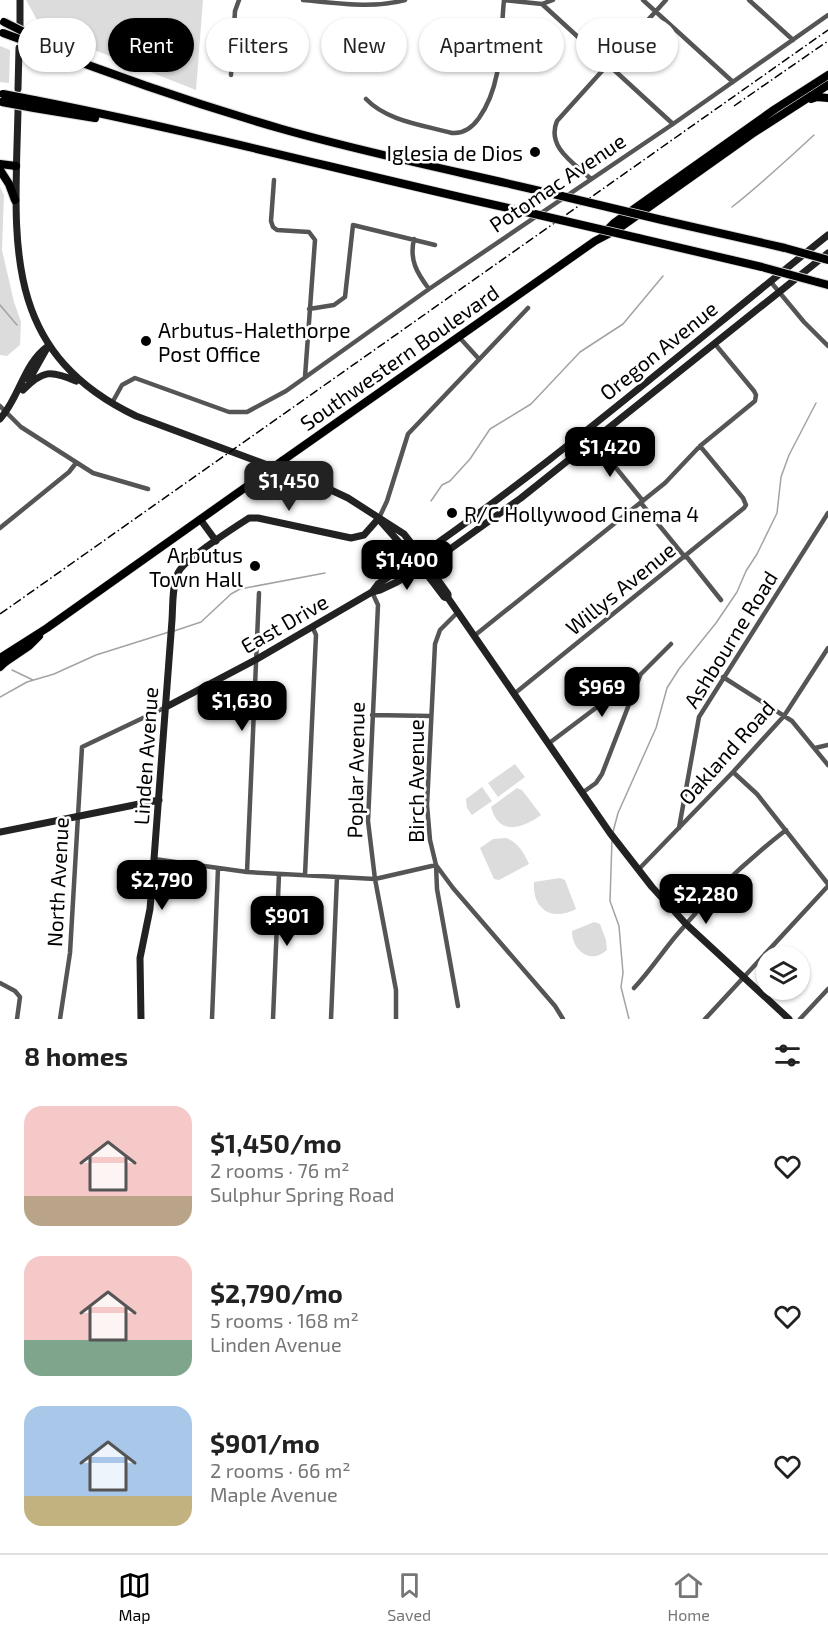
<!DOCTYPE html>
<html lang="en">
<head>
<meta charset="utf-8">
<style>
  :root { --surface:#fff; --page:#f2f2f2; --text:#222; --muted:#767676; --line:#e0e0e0; --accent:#000 }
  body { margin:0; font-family:"Exo 2",sans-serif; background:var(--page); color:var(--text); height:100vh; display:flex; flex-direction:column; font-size:22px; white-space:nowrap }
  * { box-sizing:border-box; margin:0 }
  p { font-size:20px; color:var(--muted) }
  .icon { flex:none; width:33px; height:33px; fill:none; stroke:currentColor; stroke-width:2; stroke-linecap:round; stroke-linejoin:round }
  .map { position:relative; height:1019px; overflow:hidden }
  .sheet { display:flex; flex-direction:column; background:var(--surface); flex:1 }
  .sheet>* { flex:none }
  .hud { position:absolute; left:18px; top:18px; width:792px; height:54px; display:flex; gap:12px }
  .tools { position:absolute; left:756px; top:946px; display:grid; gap:12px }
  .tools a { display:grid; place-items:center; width:54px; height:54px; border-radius:50%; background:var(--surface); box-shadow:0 2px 4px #0004; font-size:30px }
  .price { position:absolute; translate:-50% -51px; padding:0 14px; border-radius:12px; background:var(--accent); color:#fff; font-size:20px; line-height:39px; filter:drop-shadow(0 2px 3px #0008) }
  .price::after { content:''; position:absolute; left:50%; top:36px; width:18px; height:14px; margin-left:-9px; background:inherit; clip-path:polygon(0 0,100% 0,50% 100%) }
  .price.active { background:#222; color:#fff }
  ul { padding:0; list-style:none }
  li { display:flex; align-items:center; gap:18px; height:150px; padding:0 24px }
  li span { display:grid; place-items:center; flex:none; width:168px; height:120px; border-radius:18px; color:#555 }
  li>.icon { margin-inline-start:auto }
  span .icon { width:72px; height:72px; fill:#fffc; stroke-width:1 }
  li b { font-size:26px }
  h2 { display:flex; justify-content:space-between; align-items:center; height:72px; padding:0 24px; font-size:26px }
  .tag { padding:0 21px; border-radius:27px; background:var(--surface); box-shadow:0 2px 4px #0004; font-size:21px; line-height:54px }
  .tag.active { background:var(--accent); color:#fff }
  .tab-bar { display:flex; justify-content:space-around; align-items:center; height:84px; border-top:2px solid var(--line); background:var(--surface); font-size:16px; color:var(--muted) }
  .tab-bar a { display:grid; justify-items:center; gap:3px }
  .tab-bar .active { color:var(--accent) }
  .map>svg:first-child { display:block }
  .green { fill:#dcdcdc }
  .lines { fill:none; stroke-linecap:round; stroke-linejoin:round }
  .stream { stroke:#a3a3a3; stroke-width:1.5 }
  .primary-casing { stroke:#dbdbdb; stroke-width:9 }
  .highway-casing { stroke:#dbdbdb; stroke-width:10 }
  .street { stroke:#555; stroke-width:4.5 }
  .secondary { stroke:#222; stroke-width:7 }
  .primary { stroke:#000; stroke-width:8 }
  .highway { stroke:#000; stroke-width:8 }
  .rail { stroke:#000; stroke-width:1.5; stroke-dasharray:9 3 1.5 3; stroke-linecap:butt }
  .primary-bridge-casing { stroke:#dbdbdb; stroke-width:9; stroke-linecap:butt }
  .highway-bridge-casing { stroke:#dbdbdb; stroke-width:10; stroke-linecap:butt }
  .primary-bridge { stroke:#000; stroke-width:8 }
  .highway-bridge { stroke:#000; stroke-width:8 }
  .poi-dot { fill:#000; stroke:#fff; stroke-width:2 }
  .labels { text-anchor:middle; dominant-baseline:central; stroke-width:5; stroke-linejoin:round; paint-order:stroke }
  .poi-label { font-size:21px; fill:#000; stroke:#fff; text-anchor:end }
  .street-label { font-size:21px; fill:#000; stroke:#fff }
</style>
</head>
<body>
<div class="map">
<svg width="828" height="1019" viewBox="0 0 828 1019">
  <rect width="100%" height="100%" fill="#fff"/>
  <path class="green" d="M 26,0 L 203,0 L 196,90 L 74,42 L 47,38 Z
    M 0,46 L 10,50 L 9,83 L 0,82 Z
    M 0,187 L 4,195 L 2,250 L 14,302 L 21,322 L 20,345 L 7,356 L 0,355 Z
    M 515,764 L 525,777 L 498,797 L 488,783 Z
    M 482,787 L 492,801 L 472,815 L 467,808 L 466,799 Z
    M 517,788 L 522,790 L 541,815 C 523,828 499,837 491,807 Z
    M 506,838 C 518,842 524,853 529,864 L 499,880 L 494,879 L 480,848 L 493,839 Z
    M 560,878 L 565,880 L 576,909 C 552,922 532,909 534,882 Z
    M 594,922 L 600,924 L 606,940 L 607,950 C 591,965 572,951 572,931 Z"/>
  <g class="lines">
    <path class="stream" d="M 732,207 C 761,184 787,160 814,135
      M 0,305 L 17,325
      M 431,501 L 442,485 L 450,481 L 470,459 L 490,429 L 531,404 L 580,352 L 623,324 L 663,276
      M 174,631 L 201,622 L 231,594 L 240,589 L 325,573
      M 12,670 L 33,680
      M 0,697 L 27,682 L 54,674 L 96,655 L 169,632
      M 613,832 L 618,813 L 656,728 L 667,688 L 679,669 L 716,623 L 737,592 L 746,571 L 757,554 L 777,513 L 781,477 L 789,455 L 816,403
      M 612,840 L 610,901 L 619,926 L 623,973 L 621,987 L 629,1019"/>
    <g class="primary-casing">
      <path id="primary" d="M 811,99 L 817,97 L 828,98
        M 604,233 L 614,223 L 775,109 L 828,75
        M 282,461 L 595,241 L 618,229 L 752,134 L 828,85
        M 0,658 L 47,628 L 267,472
        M 1,665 L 29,646 L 39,636"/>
    </g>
    <g class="highway-casing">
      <path id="highway" d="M 36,38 L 71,53
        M 36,45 C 117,77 199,105 282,129 C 370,154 460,172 549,193
        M 34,100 C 199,132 362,176 526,212
        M 34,108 L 95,118
        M 0,164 L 16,166
        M 0,170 L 9,184 L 15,200
        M 662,220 L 785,248
        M 638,238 L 762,267
        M 817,282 L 828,285
        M 0,667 L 5,662"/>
    </g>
    <path class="street" d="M 303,0 C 336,3 372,9 405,0
      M 504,0 L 542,4 L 553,0
      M 643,0 L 733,82
      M 749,0 L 793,40
      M 542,4 L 673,124
      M 231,75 L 235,11 L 239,0
      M 366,99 C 387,121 423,125 452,133 C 464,134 472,128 479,118 C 503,84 500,40 504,0
      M 591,179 C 574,163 546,147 557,121 L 666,0
      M 274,180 L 271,221 L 273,227 L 277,230 L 309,232 L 315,240 L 305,377
      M 414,239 C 409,260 417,273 429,289
      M 770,281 L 804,322 L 828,346
      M 309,309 L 334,305 L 345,297 L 353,225 L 435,245
      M 459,337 L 479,359
      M 112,403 L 122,385 L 135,378 L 229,412 L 247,412 L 286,391 L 429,289 L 673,124 L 828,15
      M 0,406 L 21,427 L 93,473 L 148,489
      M 594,441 L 643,501
      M 641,503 L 685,557
      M 379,518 L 387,501 L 408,434 L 528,308
      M 0,528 L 69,472 L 76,463
      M 686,556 L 721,600
      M 372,592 L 378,605 L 368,821 L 375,879 L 396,990 L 396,1019
      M 458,612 L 440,630 L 435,644 L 427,805 L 430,840 L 436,865 L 453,888 L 555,1006 L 563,1019
      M 474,636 L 665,483 L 700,446 L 755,401 L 756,395 L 754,391 L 715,344
      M 723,677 L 792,721 L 828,765
      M 514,694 L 744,508 L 746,505 L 743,498 L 700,446
      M 372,715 L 431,716
      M 548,744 L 641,674 L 671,644
      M 815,748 L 828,745
      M 733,772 L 757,794 L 828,884
      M 582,793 L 596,783 L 602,774 L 640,676
      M 679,828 L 699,717 L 828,513
      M 154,859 L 247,872 L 375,879 L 436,865 L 437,889 L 458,1006
      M 638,870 L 733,772 L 784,716 L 828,648
      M 247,872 L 259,593
      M 305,875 L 316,635 L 312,626
      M 0,983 L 15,991 L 20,997 L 17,1019
      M 634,988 C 649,972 661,954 675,937 C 708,897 745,862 786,830
      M 60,1019 L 70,953 L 82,747 L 166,707
      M 212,1019 L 218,868
      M 273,1019 L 279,874
      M 331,1019 L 337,877
      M 705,1019 L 828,886
      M 800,1019 L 828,989"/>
    <path class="secondary" d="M 20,26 L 20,0
      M 18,89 L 19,48
      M 18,110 C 15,241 0,351 136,416 L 316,483 L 348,498 L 404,534 L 421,556 L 448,594 L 448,598 L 610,833 L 652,887 L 686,924 L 789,1019
      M 29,380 L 47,348
      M 23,390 C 43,370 51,370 76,381
      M 0,419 C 20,397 23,364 48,346
      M 200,519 L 216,541
      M 382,523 L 422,568 L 444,597 L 448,598
      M 372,592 L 380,590 L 397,582 L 428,565 L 521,498 L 828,253
      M 166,707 L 257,659 L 372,592 L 378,584 C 536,479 680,353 828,235
      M 0,832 L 159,800
      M 141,1019 L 140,958 L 150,909 L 154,859 L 172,620 C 173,605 172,586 178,573 C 183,560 235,527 249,518 L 258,518 L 351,538 L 364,535 L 379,518"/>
    <use href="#primary" class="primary"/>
    <use href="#highway" class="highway"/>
    <path class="rail" d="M 734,106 L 828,41
      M 0,614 L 828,30"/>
    <g class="primary-bridge-casing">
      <path id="primary-bridge" d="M 267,472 L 282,461"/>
    </g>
    <g class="highway-bridge-casing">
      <path id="highway-bridge" d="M 4,22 L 36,38
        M 3,33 L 36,45
        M 3,94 L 34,100
        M 2,102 L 34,108
        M 549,193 L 662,220
        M 526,212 L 638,238
        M 785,248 L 828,260
        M 762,267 L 817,282"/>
    </g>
    <use href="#primary-bridge" class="primary-bridge"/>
    <use href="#highway-bridge" class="highway-bridge"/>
  </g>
  <g class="poi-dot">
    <circle cx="535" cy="152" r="6"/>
    <circle cx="146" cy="341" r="6"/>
    <circle cx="452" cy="513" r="6"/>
    <circle cx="255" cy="566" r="6"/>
  </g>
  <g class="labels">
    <g class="poi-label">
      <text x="523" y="152">Iglesia de Dios</text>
      <text x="158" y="329" text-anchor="start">Arbutus-Halethorpe<tspan x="158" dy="24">Post Office</tspan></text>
      <text x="464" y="513" text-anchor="start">R/C Hollywood Cinema 4</text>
      <text x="243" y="554">Arbutus<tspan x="243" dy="24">Town Hall</tspan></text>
    </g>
    <g class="street-label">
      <text transform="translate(557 182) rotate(-34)">Potomac Avenue</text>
      <text transform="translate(658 350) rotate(-39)">Oregon Avenue</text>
      <text transform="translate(399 357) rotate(-35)">Southwestern Boulevard</text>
      <text transform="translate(620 588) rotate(-39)">Willys Avenue</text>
      <text transform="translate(284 623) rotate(-30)">East Drive</text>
      <text transform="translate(730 639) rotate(-58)">Ashbourne Road</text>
      <text transform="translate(726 752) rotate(-48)">Oakland Road</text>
      <text transform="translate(145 756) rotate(-86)">Linden Avenue</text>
      <text transform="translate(355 770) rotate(-89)">Poplar Avenue</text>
      <text transform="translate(415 781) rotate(-90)">Birch Avenue</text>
      <text transform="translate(57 882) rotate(-87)">North Avenue</text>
    </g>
  </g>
</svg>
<div class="tools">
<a><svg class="icon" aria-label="layers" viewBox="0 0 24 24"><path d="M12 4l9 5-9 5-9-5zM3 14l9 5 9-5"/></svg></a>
</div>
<b class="price" style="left:610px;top:478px">$1,420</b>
<b class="price active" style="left:289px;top:512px">$1,450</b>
<b class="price" style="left:407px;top:591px">$1,400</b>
<b class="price" style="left:602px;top:718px">$969</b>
<b class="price" style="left:242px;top:732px">$1,630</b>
<b class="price" style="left:162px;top:911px">$2,790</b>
<b class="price" style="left:706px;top:925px">$2,280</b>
<b class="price" style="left:287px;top:947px">$901</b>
<div class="hud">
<a class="tag">Buy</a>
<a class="tag active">Rent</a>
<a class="tag">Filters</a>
<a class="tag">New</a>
<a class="tag">Apartment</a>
<a class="tag">House</a>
</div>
</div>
<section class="sheet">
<h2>8 homes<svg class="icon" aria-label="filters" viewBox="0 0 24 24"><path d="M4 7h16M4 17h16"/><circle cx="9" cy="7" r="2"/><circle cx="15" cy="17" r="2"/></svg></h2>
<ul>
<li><span style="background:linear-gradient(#f6c9c9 75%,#b9a48a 0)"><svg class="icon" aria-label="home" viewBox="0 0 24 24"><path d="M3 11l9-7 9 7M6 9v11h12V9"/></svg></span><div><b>$1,450/mo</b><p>2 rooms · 76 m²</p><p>Sulphur Spring Road</p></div><svg class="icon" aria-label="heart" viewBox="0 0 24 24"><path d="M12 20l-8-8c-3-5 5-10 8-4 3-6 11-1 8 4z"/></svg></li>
<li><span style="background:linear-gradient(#f6c9c9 70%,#7fa58c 0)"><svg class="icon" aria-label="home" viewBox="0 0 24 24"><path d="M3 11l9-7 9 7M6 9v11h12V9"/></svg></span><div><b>$2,790/mo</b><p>5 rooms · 168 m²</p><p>Linden Avenue</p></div><svg class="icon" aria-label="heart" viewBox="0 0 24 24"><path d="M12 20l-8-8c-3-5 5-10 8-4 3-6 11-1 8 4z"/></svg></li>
<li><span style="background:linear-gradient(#a9c7e8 75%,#c2b280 0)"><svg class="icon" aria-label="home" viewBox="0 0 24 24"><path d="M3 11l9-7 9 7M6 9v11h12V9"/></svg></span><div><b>$901/mo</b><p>2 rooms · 66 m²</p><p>Maple Avenue</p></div><svg class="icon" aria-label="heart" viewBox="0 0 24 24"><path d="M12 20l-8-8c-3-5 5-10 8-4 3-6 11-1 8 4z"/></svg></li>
</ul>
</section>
<nav class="tab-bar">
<a class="active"><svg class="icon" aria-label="map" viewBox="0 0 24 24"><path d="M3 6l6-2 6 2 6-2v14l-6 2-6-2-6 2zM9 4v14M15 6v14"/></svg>Map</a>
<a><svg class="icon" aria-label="saved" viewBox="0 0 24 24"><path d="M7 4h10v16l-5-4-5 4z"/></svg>Saved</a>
<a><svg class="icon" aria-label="home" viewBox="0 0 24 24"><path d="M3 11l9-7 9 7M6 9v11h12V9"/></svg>Home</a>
</nav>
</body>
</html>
